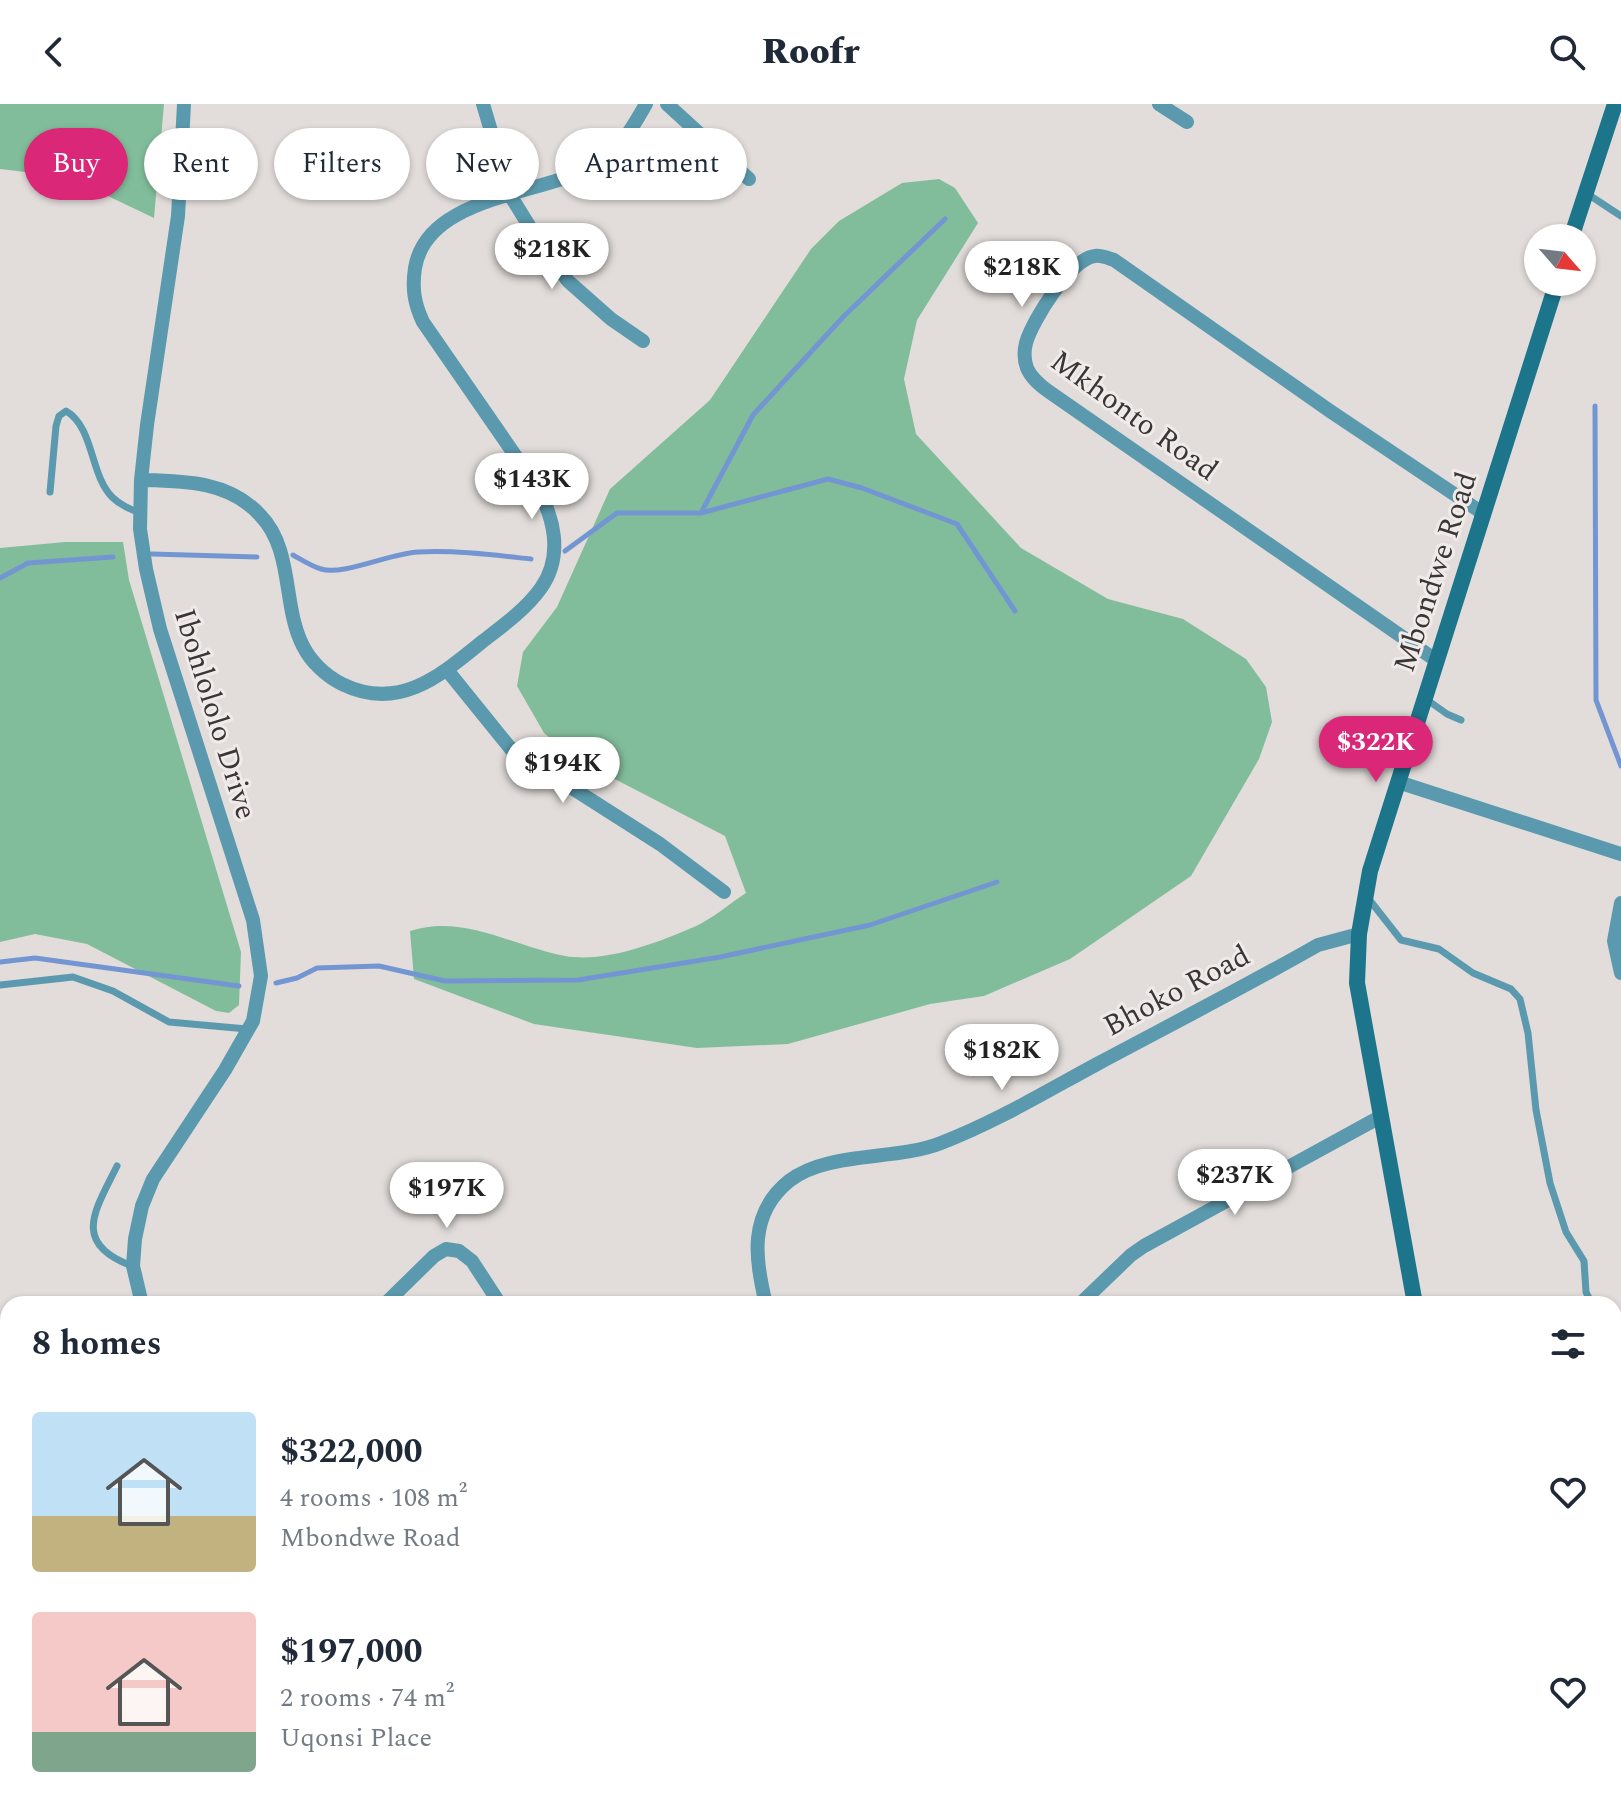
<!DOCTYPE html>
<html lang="en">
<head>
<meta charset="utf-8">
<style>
  :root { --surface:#fff; --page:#f6f6f7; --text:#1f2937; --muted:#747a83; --accent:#db2777 }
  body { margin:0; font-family:Spectral,serif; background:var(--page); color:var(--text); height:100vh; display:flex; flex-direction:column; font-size:30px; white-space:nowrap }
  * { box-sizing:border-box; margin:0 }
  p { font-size:26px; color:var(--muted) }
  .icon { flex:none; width:44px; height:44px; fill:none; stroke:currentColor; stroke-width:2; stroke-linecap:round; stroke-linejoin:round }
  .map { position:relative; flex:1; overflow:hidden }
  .sheet { position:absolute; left:0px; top:1192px; width:1622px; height:512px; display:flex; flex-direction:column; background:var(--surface); border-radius:24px 24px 0 0; box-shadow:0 2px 6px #0004 }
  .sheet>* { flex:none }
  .banner { position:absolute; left:24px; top:24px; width:800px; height:72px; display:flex; gap:16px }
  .needle { width:52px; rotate:118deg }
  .controls { position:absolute; left:1524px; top:120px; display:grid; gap:16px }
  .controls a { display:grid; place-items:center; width:72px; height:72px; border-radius:50%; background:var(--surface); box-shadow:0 2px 6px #0004; font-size:40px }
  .price { position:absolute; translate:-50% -68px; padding:0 18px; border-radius:28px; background:#fff; color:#222; font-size:26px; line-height:52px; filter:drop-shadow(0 2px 4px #0008) }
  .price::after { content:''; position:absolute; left:50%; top:48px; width:24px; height:18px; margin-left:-12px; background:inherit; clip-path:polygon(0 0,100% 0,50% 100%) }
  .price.selected { background:var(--accent); color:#fff }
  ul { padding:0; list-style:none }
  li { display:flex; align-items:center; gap:24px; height:200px; padding:0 32px }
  li span { display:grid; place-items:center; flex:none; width:224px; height:160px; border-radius:8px; color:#555 }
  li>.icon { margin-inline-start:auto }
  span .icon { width:96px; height:96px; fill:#fffc; stroke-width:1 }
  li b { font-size:34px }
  h2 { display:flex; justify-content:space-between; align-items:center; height:96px; padding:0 32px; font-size:34px }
  .chip { padding:0 28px; border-radius:36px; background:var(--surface); box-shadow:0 2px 6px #0004; font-size:28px; line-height:72px }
  .chip.selected { background:var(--accent); color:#fff }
  header { display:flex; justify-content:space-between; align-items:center; height:104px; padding:0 32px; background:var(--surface); font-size:36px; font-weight:800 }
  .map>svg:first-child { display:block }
  .green { fill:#82bd9b }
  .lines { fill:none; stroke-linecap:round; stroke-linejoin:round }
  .stream { stroke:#7396d3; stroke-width:5 }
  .lane { stroke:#5b9aae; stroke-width:7 }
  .street { stroke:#5b9aae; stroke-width:14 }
  .secondary { stroke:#1d758c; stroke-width:16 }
  .labels { text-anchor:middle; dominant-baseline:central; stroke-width:6; stroke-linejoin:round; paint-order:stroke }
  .street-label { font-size:30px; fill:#393736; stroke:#f0eae8 }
</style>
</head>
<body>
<header><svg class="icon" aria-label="back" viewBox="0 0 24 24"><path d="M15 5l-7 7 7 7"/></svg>Roofr<svg class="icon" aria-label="search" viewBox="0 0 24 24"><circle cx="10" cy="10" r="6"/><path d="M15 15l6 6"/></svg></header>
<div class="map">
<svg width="1621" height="1704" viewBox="0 0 1621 1704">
  <rect width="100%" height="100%" fill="#e2ddda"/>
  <path class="green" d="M 0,0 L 164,0 L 154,114 L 68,73 L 0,65 Z
    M 939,75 L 955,84 L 978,119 L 917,216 L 904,275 L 916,330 L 1021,444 L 1108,495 L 1183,515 L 1246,555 L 1266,583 L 1272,618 L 1259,655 L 1191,772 L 1070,855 L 984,892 L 930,900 L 788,940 L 697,944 L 534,920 L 414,875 L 410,827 C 464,810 512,842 565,852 C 606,859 656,839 694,823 C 712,815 729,800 746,789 L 725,732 L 574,654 L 544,629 L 517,582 L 523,548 L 557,503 L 610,385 L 710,296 L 811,145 L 839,117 L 902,79 Z
    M 65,438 L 123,438 L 129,476 L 241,848 L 239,901 L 229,909 L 216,907 L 87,840 L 35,830 L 0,838 L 0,444 Z"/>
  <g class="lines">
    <path class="stream" d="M 1595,302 L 1596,596 L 1621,662
      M 701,409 L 753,311 L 844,212 L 945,115
      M 565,447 L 617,409 L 701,409 L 828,375 L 862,384 L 957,420 L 1015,507
      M 152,450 L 257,453
      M 293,451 C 302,456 311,462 321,465 C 343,472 391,449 418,448 C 456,446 494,451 531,455
      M 0,474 L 28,459 L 113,453
      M 0,858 L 35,854 L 239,882
      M 276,879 L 297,874 L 317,864 L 379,862 L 445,877 L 578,876 L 720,853 L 870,821 L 997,778
      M 1167,1704 L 1167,1696"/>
    <path class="lane" d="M 1586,89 L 1621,112
      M 50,388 L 56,322 L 59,312 L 66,307 C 94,323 90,371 112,393 C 120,401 130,405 140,409
      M 1426,595 L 1447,610 L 1461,616
      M 1368,794 L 1401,836 L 1439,845 L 1473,869 L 1511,885 L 1520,895 L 1528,929 L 1536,1006 L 1550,1079 L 1566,1128 L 1584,1157 L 1586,1188 L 1592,1200
      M 0,881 L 73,873 L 113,887 L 169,918 L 247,925
      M 117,1062 C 95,1107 71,1139 132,1162"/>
    <path class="street" d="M 483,0 L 510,91 L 536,133 L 568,177 L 611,215 L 643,237
      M 667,0 L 749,75
      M 1159,0 L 1187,18
      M 141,376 C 184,377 229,377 260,411 C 294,446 282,501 303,542 C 311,558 326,572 342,580 C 399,608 440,572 483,537 C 504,521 526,505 541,484 C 564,451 554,412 535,380 L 423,218 C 414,199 412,184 415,164 C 427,91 544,91 595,61 C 620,47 632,24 646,0
      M 1437,557 L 1048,287 C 1040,281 1031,274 1027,264 C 1024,256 1024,247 1026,239 C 1032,217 1071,154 1095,152 C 1101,151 1108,154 1114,156 L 1330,307 L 1484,410
      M 447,566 L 511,645 L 660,740 L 724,788
      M 1398,678 L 1621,750
      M 1621,799 L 1614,837 L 1621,869
      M 142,1200 L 133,1162 L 135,1135 L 142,1102 L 153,1075 L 225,966 L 253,917 L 261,872 L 253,816 L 160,525 L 146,465 L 140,425 L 141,376 L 147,321 L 178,112 L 184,0
      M 385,1200 L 434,1152 L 446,1145 L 459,1147 L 472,1157 L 500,1200
      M 766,1200 C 755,1156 748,1110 789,1077 C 827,1047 896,1057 941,1039 C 996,1018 1047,987 1099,959 C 1172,920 1246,882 1318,841 L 1359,830
      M 1080,1200 L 1131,1151 L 1144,1142 L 1380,1013
      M 0,1425 L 8,1467
      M 0,1625 L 8,1626
      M 0,1668 L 8,1639
      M 230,1696 L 231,1704
      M 1301,1704 L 1302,1696"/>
    <path class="secondary" d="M 1571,134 L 1615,0
      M 1415,1200 L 1357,879 L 1359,830 L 1370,767 L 1557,178
      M 1508,1696 L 1510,1704"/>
  </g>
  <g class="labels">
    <g class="street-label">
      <text transform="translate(1134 312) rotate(36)">Mkhonto Road</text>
      <text transform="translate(1436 468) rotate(-72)">Mbondwe Road</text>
      <text transform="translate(215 610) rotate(73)">Ibohlololo Drive</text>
      <text transform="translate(1177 887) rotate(-28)">Bhoko Road</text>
    </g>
  </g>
</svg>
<div class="controls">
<a><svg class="needle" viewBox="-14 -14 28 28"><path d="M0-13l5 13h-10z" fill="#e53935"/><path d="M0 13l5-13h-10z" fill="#747a83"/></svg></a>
</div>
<b class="price" style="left:552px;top:187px">$218K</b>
<b class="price" style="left:1022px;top:205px">$218K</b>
<b class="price" style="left:532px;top:417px">$143K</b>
<b class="price selected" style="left:1376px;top:680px">$322K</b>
<b class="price" style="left:563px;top:701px">$194K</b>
<b class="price" style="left:1002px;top:988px">$182K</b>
<b class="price" style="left:1235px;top:1113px">$237K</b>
<b class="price" style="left:447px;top:1126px">$197K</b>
<div class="banner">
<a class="chip selected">Buy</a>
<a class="chip">Rent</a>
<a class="chip">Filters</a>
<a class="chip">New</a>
<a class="chip">Apartment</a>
</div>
<section class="sheet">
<h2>8 homes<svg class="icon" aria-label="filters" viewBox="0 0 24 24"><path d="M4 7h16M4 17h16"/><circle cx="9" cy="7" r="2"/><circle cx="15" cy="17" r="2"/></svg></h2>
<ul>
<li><span style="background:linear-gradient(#bfe0f5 65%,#c2b280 0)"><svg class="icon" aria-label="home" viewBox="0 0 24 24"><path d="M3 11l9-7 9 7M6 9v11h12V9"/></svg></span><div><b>$322,000</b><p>4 rooms · 108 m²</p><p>Mbondwe Road</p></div><svg class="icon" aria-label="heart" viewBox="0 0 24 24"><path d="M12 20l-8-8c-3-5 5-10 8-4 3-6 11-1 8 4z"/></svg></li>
<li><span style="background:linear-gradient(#f6c9c9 75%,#7fa58c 0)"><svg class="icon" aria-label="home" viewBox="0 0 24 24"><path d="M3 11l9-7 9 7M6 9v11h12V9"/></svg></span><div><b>$197,000</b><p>2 rooms · 74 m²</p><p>Uqonsi Place</p></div><svg class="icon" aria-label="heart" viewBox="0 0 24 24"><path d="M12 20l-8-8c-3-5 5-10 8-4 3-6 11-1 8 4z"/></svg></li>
</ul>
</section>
</div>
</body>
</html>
